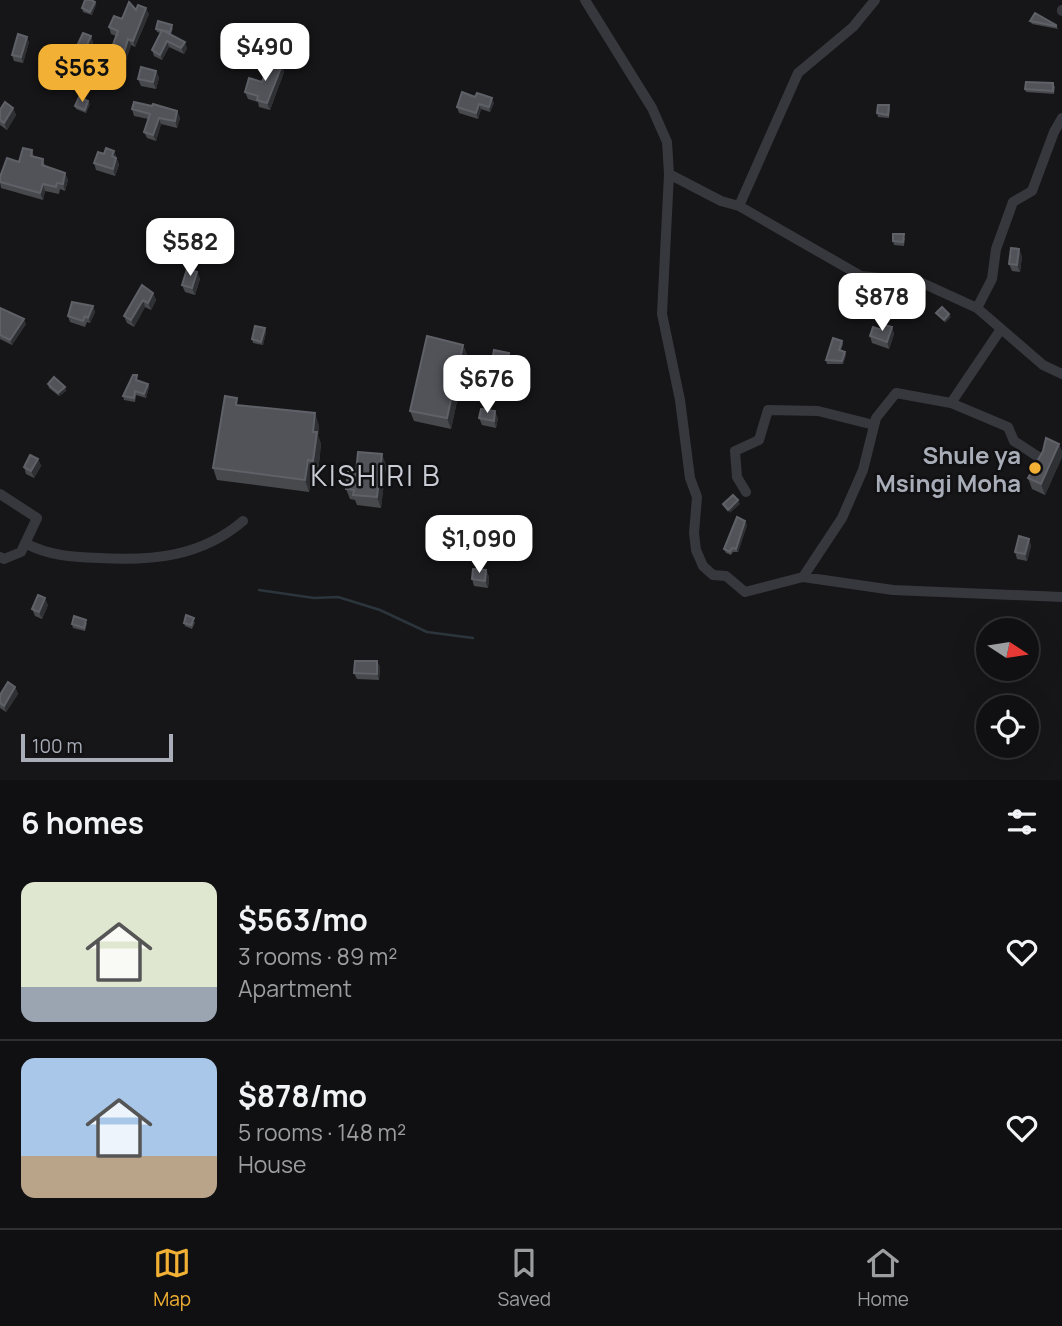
<!DOCTYPE html>
<html lang="en">
<head>
<meta charset="utf-8">
<style>
  :root { --surface:#101012; --page:#1e1e20; --text:#f1f3f6; --muted:#9c9d9f; --line:#303032; --accent:#f2b134 }
  body { margin:0; font-family:Manrope,sans-serif; background:var(--page); color:var(--text); height:100vh; display:flex; flex-direction:column; font-size:26px; white-space:nowrap }
  * { box-sizing:border-box; margin:0 }
  p { font-size:23px; color:var(--muted) }
  .icon { flex:none; width:38px; height:38px; fill:none; stroke:currentColor; stroke-width:2; stroke-linecap:round; stroke-linejoin:round }
  .map { position:relative; height:780px; overflow:hidden }
  .details { display:flex; flex-direction:column; background:var(--surface); flex:1 }
  .details>* { flex:none }
  .needle { width:46px; rotate:102deg }
  .fabs { position:absolute; left:976px; top:618px; display:grid; gap:14px }
  .fabs a { display:grid; place-items:center; width:63px; height:63px; border-radius:50%; background:var(--surface); box-shadow:0 7px 28px #0002,0 0 0 2px var(--line); font-size:35px }
  .scale { position:absolute; left:21px; bottom:18px; width:152px; box-sizing:border-box; padding-left:7px; border:4px solid #a8adb8; border-top:0; font-size:19px; line-height:24px; white-space:nowrap; color:#a8adb8; -webkit-text-stroke:5px #111113; paint-order:stroke }
  .price { position:absolute; translate:-50% -60px; padding:0 16px; border-radius:14px; background:#fff; color:#222; font-size:23px; line-height:46px; filter:drop-shadow(0 2px 4px #0008) }
  .price::after { content:''; position:absolute; left:50%; top:42px; width:21px; height:16px; margin-left:-10px; background:inherit; clip-path:polygon(0 0,100% 0,50% 100%) }
  .price.current { background:var(--accent); color:#111 }
  ul { padding:0; list-style:none }
  li { display:flex; align-items:center; gap:21px; height:175px; padding:0 21px }
  li+li { border-top:2px solid var(--line) }
  li span { display:grid; place-items:center; flex:none; width:196px; height:140px; border-radius:14px; color:#555 }
  li>.icon { margin-inline-start:auto }
  span .icon { width:84px; height:84px; fill:#fffc; stroke-width:1 }
  li b { font-size:30px }
  h2 { display:flex; justify-content:space-between; align-items:center; height:84px; padding:0 21px; font-size:30px }
  .tab-bar { display:flex; justify-content:space-around; align-items:center; height:98px; border-top:2px solid var(--line); background:var(--surface); font-size:19px; color:var(--muted) }
  .tab-bar a { display:grid; justify-items:center; gap:4px }
  .tab-bar .current { color:var(--accent) }
  .map>svg:first-child { display:block }
  .lines { fill:none; stroke-linecap:round; stroke-linejoin:round }
  .stream { stroke:#2c353c; stroke-width:2.5 }
  .minor { stroke:#37383d; stroke-width:10 }
  .wall { fill:#47494d }
  .shaded-wall { fill:#2f3033 }
  .building { fill:#525359; stroke:#5f6168; stroke-width:2 }
  .poi-dot { fill:#f2b134; stroke:#111113; stroke-width:2.5 }
  .labels { text-anchor:middle; dominant-baseline:central; stroke-width:5; stroke-linejoin:round; paint-order:stroke }
  .poi-label { font-size:24px; font-weight:bold; fill:#a8adb8; stroke:#111113; text-anchor:end }
  .quarter-label { font-size:28px; letter-spacing:2px; fill:#c9ccd4; stroke:#111113 }
</style>
</head>
<body>
<div class="map">
<svg width="1062" height="780" viewBox="0 0 1062 780">
  <rect width="100%" height="100%" fill="#161618"/>
  <g class="lines">
    <path class="stream" d="M 259,590 L 314,598 L 338,597 L 380,610 L 427,632 L 473,638"/>
    <path class="minor" d="M 585,0 L 652,108 L 667,142 L 669,174
      M 875,0 L 853,27 L 798,73 L 739,206 L 721,201 L 669,174 L 662,314 L 680,400 L 690,478 L 697,497 L 694,533 L 696,550 L 703,566 L 713,575 L 726,576 L 745,592 L 803,577 L 842,518 L 863,470 L 876,418 L 896,393 L 951,403
      M 1062,10 L 1062,11
      M 739,206 L 861,276 L 920,282 L 977,308 L 1043,365 L 1062,374
      M 977,308 L 992,279 L 996,249 L 1013,202 L 1032,191 L 1054,132 L 1062,118
      M 1001,329 L 951,403 L 1008,427 L 1014,441 L 1040,458
      M 746,492 L 737,477 L 735,451 L 759,440 L 768,410 L 818,411 L 874,425
      M 0,494 L 37,518 L 21,552 L 4,559 L 0,557
      M 25,543 C 49,556 73,557 99,558 C 152,561 201,557 243,521
      M 803,577 L 893,590 L 1062,597"/>
  </g>
  <path class="wall" d="M 95,2 L 96,5 L 92,15 L 83,12 L 82,8 Z
    M 136,10 L 149,14 L 135,47 L 131,45 L 120,78 L 107,73 L 105,66 L 116,36 L 111,34 L 109,27 Z
    M 1030,21 L 1056,25 L 1058,29 L 1032,24 Z
    M 173,28 L 171,34 L 187,48 L 184,54 L 169,47 L 162,60 L 154,56 L 152,50 L 161,33 L 157,32 L 156,29 Z
    M 91,36 L 93,43 L 88,56 L 80,53 L 77,46 Z
    M 29,42 L 23,63 L 14,61 L 12,55 Z
    M 76,63 L 81,71 L 77,82 L 55,75 L 52,68 Z
    M 282,65 L 284,72 L 270,110 L 259,107 L 258,102 L 248,99 L 245,92 L 262,82 Z
    M 156,71 L 159,78 L 156,89 L 141,86 L 138,79 Z
    M 1055,86 L 1054,94 L 1026,92 L 1025,89 Z
    M 475,97 L 494,103 L 490,112 L 481,109 L 478,119 L 459,113 L 457,107 Z
    M 90,104 L 86,113 L 76,109 L 75,106 Z
    M 13,108 L 16,115 L 7,130 L 0,125 L 0,110 Z
    M 890,108 L 889,118 L 878,117 L 877,113 Z
    M 132,109 L 177,111 L 180,118 L 177,128 L 161,124 L 156,141 L 147,138 L 144,132 L 148,119 L 134,116 Z
    M 32,150 L 34,157 L 43,159 L 45,166 L 65,173 L 68,180 L 65,191 L 60,189 L 59,194 L 45,191 L 43,200 L 1,188 L 0,182 L 19,162 Z
    M 114,151 L 119,165 L 115,176 L 96,170 L 94,163 L 104,154 Z
    M 905,238 L 904,246 L 894,245 L 893,241 Z
    M 1022,256 L 1020,272 L 1012,271 L 1009,264 Z
    M 197,272 L 200,279 L 195,295 L 185,292 L 182,285 Z
    M 142,285 L 153,293 L 156,300 L 151,310 L 145,307 L 134,327 L 127,323 L 124,316 Z
    M 93,306 L 95,312 L 90,323 L 87,322 L 85,327 L 70,322 L 68,316 Z
    M 0,308 L 26,324 L 12,345 L 0,339 Z
    M 892,327 L 894,334 L 889,349 L 872,343 L 870,336 L 882,330 Z
    M 265,328 L 266,332 L 263,345 L 253,343 L 252,339 Z
    M 842,341 L 843,344 L 841,350 L 846,355 L 843,364 L 827,364 L 826,360 Z
    M 463,345 L 467,355 L 451,429 L 414,421 L 410,411 Z
    M 494,350 L 512,360 L 509,370 L 504,369 L 501,381 L 492,379 L 490,372 Z
    M 138,379 L 138,380 L 148,384 L 149,387 L 146,398 L 136,395 L 135,402 L 124,400 L 123,396 Z
    M 48,384 L 65,387 L 66,391 L 59,396 L 49,388 Z
    M 240,405 L 319,425 L 318,436 L 321,444 L 318,473 L 313,472 L 309,492 L 217,480 L 213,468 Z
    M 479,418 L 498,418 L 496,428 L 482,425 Z
    M 1059,444 L 1062,452 L 1062,457 L 1045,495 L 1032,489 L 1028,478 Z
    M 38,459 L 41,466 L 34,478 L 26,474 L 24,467 Z
    M 386,465 L 381,508 L 357,505 L 355,500 L 350,499 L 346,489 Z
    M 747,525 L 738,552 L 733,552 L 731,555 L 726,553 L 724,549 Z
    M 1029,539 L 1031,546 L 1027,561 L 1017,559 L 1015,552 Z
    M 486,570 L 489,577 L 488,588 L 474,586 L 472,579 Z
    M 48,605 L 42,619 L 35,616 L 32,609 Z
    M 195,622 L 192,629 L 185,626 L 184,623 Z
    M 87,623 L 85,631 L 73,628 L 72,624 Z
    M 377,661 L 380,667 L 379,680 L 357,679 L 354,673 Z
    M 15,687 L 18,694 L 6,712 L 0,708 L 0,695 Z"/>
  <path class="shaded-wall" d="M 95,2 L 96,5 L 92,15 L 90,12 Z
    M 146,8 L 149,14 L 135,47 L 133,41 Z
    M 91,36 L 93,43 L 88,56 L 85,49 Z
    M 27,37 L 29,42 L 23,63 L 21,57 Z
    M 128,39 L 131,45 L 120,78 L 118,72 Z
    M 167,41 L 169,47 L 162,60 L 160,55 Z
    M 185,42 L 187,48 L 184,54 L 181,48 Z
    M 79,64 L 81,71 L 77,82 L 74,75 Z
    M 282,65 L 284,72 L 270,110 L 267,103 Z
    M 156,71 L 159,78 L 156,89 L 153,82 Z
    M 492,98 L 494,103 L 490,112 L 489,107 Z
    M 88,101 L 90,104 L 86,113 L 85,110 Z
    M 479,104 L 481,109 L 478,119 L 476,113 Z
    M 13,108 L 16,115 L 7,130 L 4,123 Z
    M 177,111 L 180,118 L 177,128 L 175,121 Z
    M 159,118 L 161,124 L 156,141 L 153,135 Z
    M 114,151 L 119,165 L 115,176 L 113,169 L 112,156 Z
    M 65,173 L 68,180 L 65,191 L 63,184 Z
    M 43,184 L 45,191 L 43,200 L 40,193 Z
    M 1019,249 L 1022,256 L 1020,272 L 1017,265 Z
    M 197,272 L 200,279 L 195,295 L 192,288 Z
    M 153,293 L 156,300 L 151,310 L 148,303 Z
    M 143,300 L 145,307 L 134,327 L 131,320 Z
    M 93,306 L 95,312 L 90,323 L 88,318 Z
    M 949,314 L 951,317 L 945,323 L 944,320 Z
    M 24,319 L 26,324 L 12,345 L 10,340 Z
    M 892,327 L 894,334 L 889,349 L 887,342 Z
    M 265,328 L 266,332 L 263,345 L 261,342 Z
    M 463,345 L 467,355 L 451,429 L 447,418 Z
    M 845,352 L 846,355 L 843,364 L 842,361 Z
    M 509,353 L 512,360 L 509,370 L 507,363 Z
    M 501,362 L 504,369 L 501,381 L 499,374 Z
    M 148,384 L 149,387 L 146,398 L 144,394 Z
    M 65,387 L 66,391 L 59,396 L 58,393 Z
    M 495,411 L 498,418 L 496,428 L 494,421 Z
    M 315,413 L 319,425 L 318,436 L 321,444 L 318,473 L 313,461 L 313,432 Z
    M 1059,444 L 1062,452 L 1062,457 L 1045,495 L 1041,484 Z
    M 382,454 L 386,465 L 381,508 L 377,497 Z
    M 38,459 L 41,466 L 34,478 L 31,471 Z
    M 308,460 L 313,472 L 309,492 L 305,480 Z
    M 738,500 L 740,504 L 730,513 L 728,510 Z
    M 745,521 L 747,525 L 738,552 L 736,549 Z
    M 1029,539 L 1031,546 L 1027,561 L 1025,554 Z
    M 486,570 L 489,577 L 488,588 L 485,581 Z
    M 45,598 L 48,605 L 42,619 L 39,612 Z
    M 377,661 L 380,667 L 379,680 L 377,674 Z
    M 15,687 L 18,694 L 6,712 L 4,706 Z"/>
  <path class="building" d="M 85,0 L 91,0 L 95,2 L 90,12 L 82,8 Z
    M 129,2 L 136,10 L 138,5 L 146,8 L 133,41 L 128,39 L 118,72 L 105,66 L 118,31 L 109,27 L 114,16 L 122,19 Z
    M 1035,13 L 1056,25 L 1056,26 L 1030,21 Z
    M 158,21 L 172,25 L 170,32 L 156,29 Z
    M 162,30 L 185,42 L 181,48 L 167,41 L 160,55 L 152,50 Z
    M 83,33 L 91,36 L 85,49 L 77,46 Z
    M 18,34 L 27,37 L 21,57 L 12,55 Z
    M 64,51 L 73,55 L 71,61 L 79,64 L 74,75 L 52,68 L 58,53 L 62,54 Z
    M 270,61 L 282,65 L 267,103 L 257,100 L 258,96 L 245,92 L 249,78 L 262,82 Z
    M 141,67 L 156,71 L 153,82 L 138,79 Z
    M 1026,82 L 1053,83 L 1053,91 L 1025,89 Z
    M 462,92 L 475,97 L 477,93 L 492,98 L 489,107 L 479,104 L 476,113 L 457,107 Z
    M 79,97 L 88,101 L 85,110 L 75,106 Z
    M 5,102 L 13,108 L 4,123 L 0,120 L 0,110 Z
    M 134,102 L 152,106 L 153,104 L 177,111 L 175,121 L 159,118 L 153,135 L 144,132 L 150,114 L 132,109 Z
    M 878,105 L 889,105 L 888,115 L 877,113 Z
    M 23,148 L 32,150 L 31,156 L 43,159 L 42,165 L 65,173 L 63,184 L 57,183 L 56,187 L 43,184 L 40,193 L 0,182 L 0,177 L 7,158 L 19,162 Z
    M 106,148 L 114,151 L 112,156 L 116,158 L 113,169 L 94,163 L 98,152 L 104,154 Z
    M 893,234 L 904,234 L 903,242 L 893,241 Z
    M 1011,248 L 1019,249 L 1017,265 L 1009,264 Z
    M 187,269 L 197,272 L 192,288 L 182,285 Z
    M 142,285 L 153,293 L 148,303 L 143,300 L 131,320 L 124,316 Z
    M 72,302 L 93,306 L 88,318 L 85,316 L 83,321 L 68,316 Z
    M 942,307 L 949,314 L 944,320 L 936,313 Z
    M 0,308 L 24,319 L 10,340 L 0,335 Z
    M 884,325 L 892,327 L 887,342 L 870,336 L 873,327 L 882,330 Z
    M 255,326 L 265,328 L 261,342 L 252,339 Z
    M 427,336 L 463,345 L 447,418 L 410,411 Z
    M 833,338 L 842,341 L 839,350 L 845,352 L 842,361 L 826,360 Z
    M 494,350 L 509,353 L 507,363 L 501,362 L 499,374 L 490,372 Z
    M 133,375 L 137,375 L 136,380 L 148,384 L 144,394 L 135,391 L 134,398 L 123,396 Z
    M 54,377 L 65,387 L 58,393 L 48,384 Z
    M 225,396 L 237,398 L 236,405 L 315,413 L 313,432 L 317,432 L 313,461 L 308,460 L 305,480 L 213,468 Z
    M 481,409 L 495,411 L 494,421 L 479,418 Z
    M 1046,438 L 1059,444 L 1041,484 L 1028,478 L 1043,451 Z
    M 358,452 L 382,454 L 377,497 L 353,495 L 354,490 L 346,489 L 348,472 L 356,473 Z
    M 30,455 L 38,459 L 31,471 L 24,467 Z
    M 733,495 L 738,500 L 728,510 L 723,504 Z
    M 737,517 L 745,521 L 736,549 L 732,548 L 730,552 L 724,549 Z
    M 1019,536 L 1029,539 L 1025,554 L 1015,552 Z
    M 473,569 L 486,570 L 485,581 L 472,579 Z
    M 38,595 L 45,598 L 39,612 L 32,609 Z
    M 186,615 L 194,618 L 191,625 L 184,623 Z
    M 74,616 L 86,620 L 84,628 L 72,624 Z
    M 355,661 L 377,661 L 377,674 L 354,673 Z
    M 8,682 L 15,687 L 4,706 L 0,703 L 0,695 Z"/>
  <circle class="poi-dot" cx="1035" cy="468" r="7"/>
  <g class="labels">
    <g class="poi-label">
      <text x="1021" y="454">Shule ya<tspan x="1021" dy="28">Msingi Moha</tspan></text>
    </g>
    <g class="quarter-label">
      <text x="376" y="475">KISHIRI B</text>
    </g>
  </g>
</svg>
<div class="fabs">
<a><svg class="needle" viewBox="-14 -14 28 28"><path d="M0-13l5 13h-10z" fill="#e53935"/><path d="M0 13l5-13h-10z" fill="#9c9d9f"/></svg></a>
<a><svg class="icon" aria-label="locate" viewBox="0 0 24 24"><circle cx="12" cy="12" r="6"/><path d="M12 2v4M12 18v4M2 12h4M18 12h4"/></svg></a>
</div>
<div class="scale">100 m</div>
<b class="price" style="left:265px;top:83px">$490</b>
<b class="price current" style="left:82px;top:104px">$563</b>
<b class="price" style="left:190px;top:278px">$582</b>
<b class="price" style="left:882px;top:333px">$878</b>
<b class="price" style="left:487px;top:415px">$676</b>
<b class="price" style="left:479px;top:575px">$1,090</b>
</div>
<section class="details">
<h2>6 homes<svg class="icon" aria-label="filters" viewBox="0 0 24 24"><path d="M4 7h16M4 17h16"/><circle cx="9" cy="7" r="2"/><circle cx="15" cy="17" r="2"/></svg></h2>
<ul>
<li><span style="background:linear-gradient(#dfe7d0 75%,#9aa5b1 0)"><svg class="icon" aria-label="home" viewBox="0 0 24 24"><path d="M3 11l9-7 9 7M6 9v11h12V9"/></svg></span><div><b>$563/mo</b><p>3 rooms · 89 m²</p><p>Apartment</p></div><svg class="icon" aria-label="heart" viewBox="0 0 24 24"><path d="M12 20l-8-8c-3-5 5-10 8-4 3-6 11-1 8 4z"/></svg></li>
<li><span style="background:linear-gradient(#a9c7e8 70%,#b9a48a 0)"><svg class="icon" aria-label="home" viewBox="0 0 24 24"><path d="M3 11l9-7 9 7M6 9v11h12V9"/></svg></span><div><b>$878/mo</b><p>5 rooms · 148 m²</p><p>House</p></div><svg class="icon" aria-label="heart" viewBox="0 0 24 24"><path d="M12 20l-8-8c-3-5 5-10 8-4 3-6 11-1 8 4z"/></svg></li>
</ul>
</section>
<nav class="tab-bar">
<a class="current"><svg class="icon" aria-label="map" viewBox="0 0 24 24"><path d="M3 6l6-2 6 2 6-2v14l-6 2-6-2-6 2zM9 4v14M15 6v14"/></svg>Map</a>
<a><svg class="icon" aria-label="saved" viewBox="0 0 24 24"><path d="M7 4h10v16l-5-4-5 4z"/></svg>Saved</a>
<a><svg class="icon" aria-label="home" viewBox="0 0 24 24"><path d="M3 11l9-7 9 7M6 9v11h12V9"/></svg>Home</a>
</nav>
</body>
</html>
